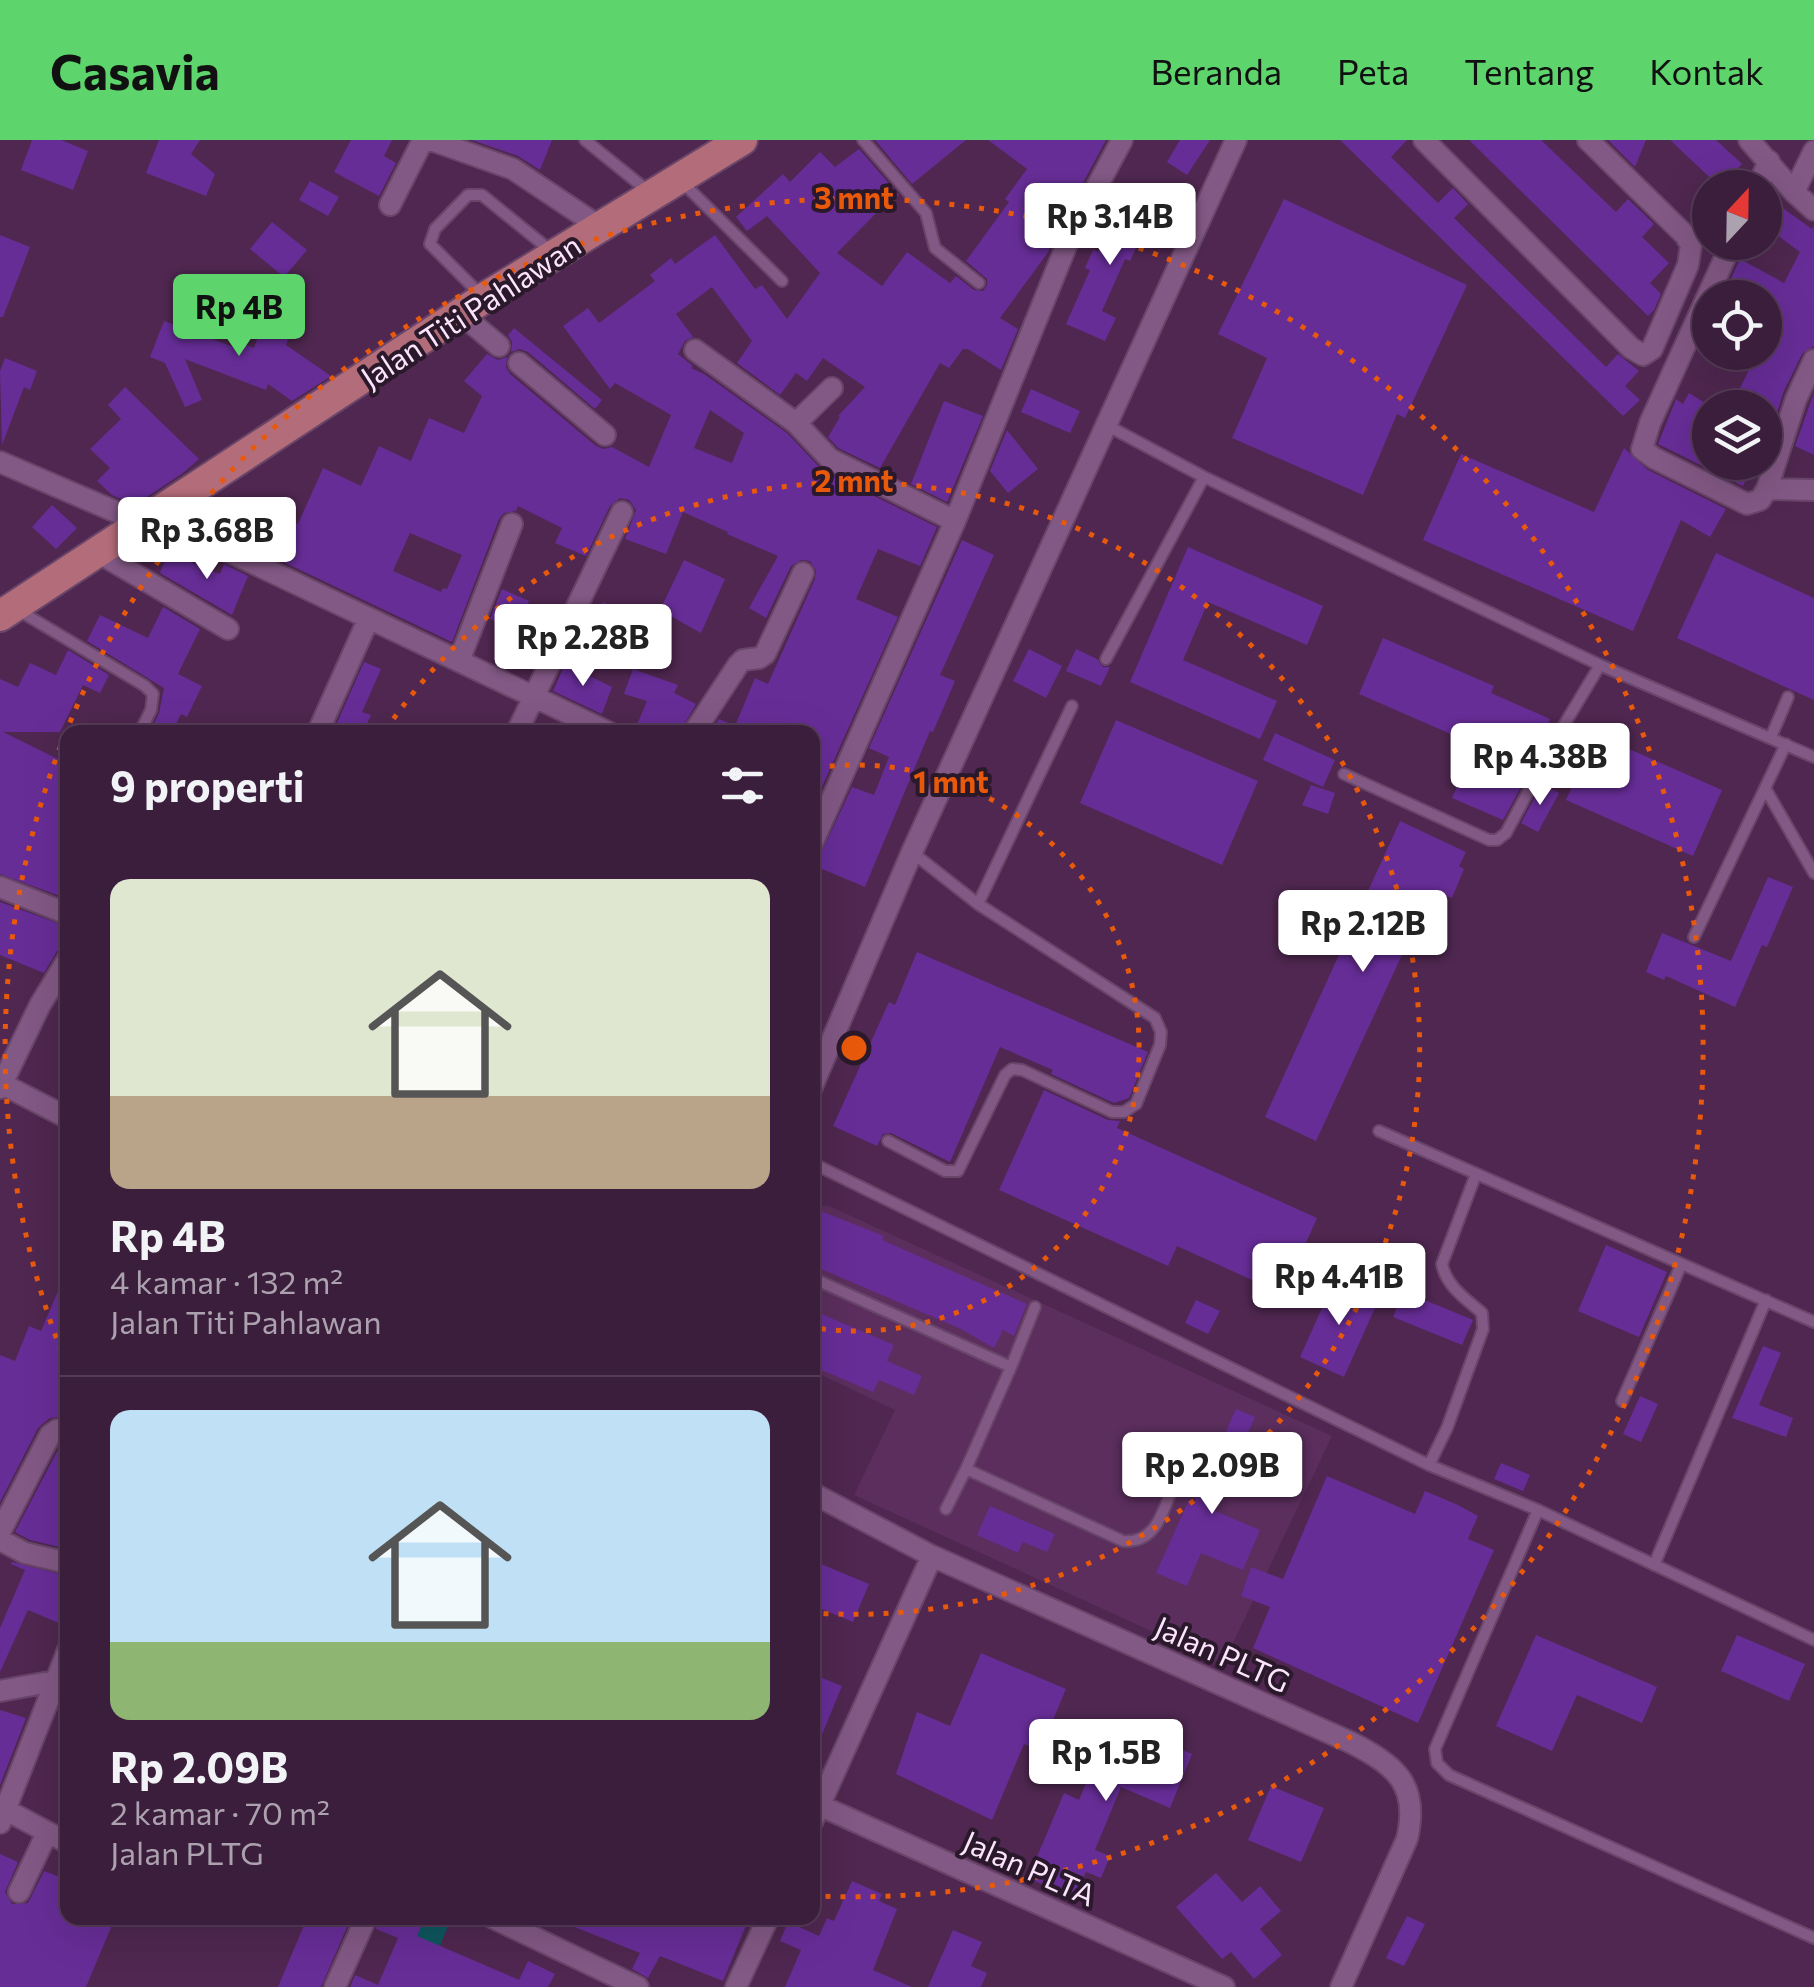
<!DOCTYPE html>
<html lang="id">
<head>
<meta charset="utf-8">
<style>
  :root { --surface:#3b1d3c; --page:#422643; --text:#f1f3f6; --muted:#aca2af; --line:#543b56; --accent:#5ed56c }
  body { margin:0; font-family:Commissioner,sans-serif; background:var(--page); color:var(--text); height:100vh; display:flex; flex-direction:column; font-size:38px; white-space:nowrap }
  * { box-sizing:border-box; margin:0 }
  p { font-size:32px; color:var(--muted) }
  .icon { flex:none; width:55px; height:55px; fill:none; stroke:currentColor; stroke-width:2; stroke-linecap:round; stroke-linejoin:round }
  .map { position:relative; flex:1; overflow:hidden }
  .sheet { position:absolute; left:60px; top:585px; width:760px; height:1200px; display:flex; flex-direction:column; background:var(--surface); border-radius:20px; box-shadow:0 10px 40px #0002,0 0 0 2px var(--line) }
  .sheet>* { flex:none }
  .needle { width:65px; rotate:22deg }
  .tools { position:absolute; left:1692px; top:30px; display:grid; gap:20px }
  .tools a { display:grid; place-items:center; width:90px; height:90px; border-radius:50%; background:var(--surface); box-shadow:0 10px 40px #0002,0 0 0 2px var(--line); font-size:50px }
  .price { position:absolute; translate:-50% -85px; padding:0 22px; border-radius:10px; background:#fff; color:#222; font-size:32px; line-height:65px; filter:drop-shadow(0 2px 5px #0008) }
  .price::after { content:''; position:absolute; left:50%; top:60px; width:30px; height:22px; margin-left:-15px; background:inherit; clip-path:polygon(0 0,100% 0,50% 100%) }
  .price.on { background:var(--accent); color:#111 }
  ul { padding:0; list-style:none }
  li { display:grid; align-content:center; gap:20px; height:530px; padding:0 50px }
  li+li { border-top:2px solid var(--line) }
  li span { display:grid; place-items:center; height:310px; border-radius:20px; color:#555 }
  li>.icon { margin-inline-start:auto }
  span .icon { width:180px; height:180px; fill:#fffc; stroke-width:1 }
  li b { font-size:42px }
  h2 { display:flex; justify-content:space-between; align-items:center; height:120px; padding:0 50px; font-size:42px }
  header { display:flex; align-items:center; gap:60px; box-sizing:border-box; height:140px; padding:0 50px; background:var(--accent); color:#111 }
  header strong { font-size:48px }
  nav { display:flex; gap:55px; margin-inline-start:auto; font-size:35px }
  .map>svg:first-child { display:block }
  .built { fill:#5b2e5d }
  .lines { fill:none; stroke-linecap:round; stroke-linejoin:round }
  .canal { stroke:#0e565e; stroke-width:25 }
  .building { fill:#672d97; fill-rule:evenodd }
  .service-casing { stroke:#684569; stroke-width:14 }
  .minor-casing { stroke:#684569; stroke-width:24 }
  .primary-casing { stroke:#684569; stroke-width:34 }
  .service { stroke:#825884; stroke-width:10 }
  .minor { stroke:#825884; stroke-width:20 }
  .primary { stroke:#b36c79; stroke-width:30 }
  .ring { fill:none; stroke:#e8590c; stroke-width:5; stroke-dasharray:5 10 }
  .labels { text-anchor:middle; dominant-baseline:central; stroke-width:8; stroke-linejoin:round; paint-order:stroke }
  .street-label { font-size:30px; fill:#fde4fd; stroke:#2a192b }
  .centre { fill:#e8590c; stroke:#2a192b; stroke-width:5 }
  .ring-label { font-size:30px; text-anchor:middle; font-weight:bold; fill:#e8590c; stroke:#2a192b; stroke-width:8; stroke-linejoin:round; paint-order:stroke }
</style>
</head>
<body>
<header>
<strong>Casavia</strong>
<nav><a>Beranda</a><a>Peta</a><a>Tentang</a><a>Kontak</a></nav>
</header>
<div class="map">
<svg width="1814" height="1847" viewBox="0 0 1814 1847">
  <rect width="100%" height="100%" fill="#4f2750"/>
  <path class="built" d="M 827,1065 L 1332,1296 L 1223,1524 L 854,1355 L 895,1270 L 813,1231 L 812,1069 Z"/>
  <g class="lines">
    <path class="canal" d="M 409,1847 L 438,1778"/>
  </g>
  <path class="building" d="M 32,0 L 61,0 L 88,11 L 73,50 L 21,30 Z
    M 159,0 L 200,0 L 191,14 L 215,34 L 206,56 L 146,33 Z
    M 351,0 L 392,0 L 384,16 L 396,23 L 379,56 L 334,32 Z
    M 472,0 L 552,0 L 540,30 L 518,16 Z
    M 875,0 L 966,0 L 912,44 Z
    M 988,0 L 1106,0 L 1050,104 L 1049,111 L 1000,178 L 1018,189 L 1001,230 L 968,209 L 963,209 L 949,228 L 940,223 L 880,328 L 838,308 L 828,297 L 840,277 L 838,276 L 865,247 L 823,218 L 807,241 L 796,233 L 780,255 L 737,223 L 752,201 L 712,147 L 676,174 L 693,197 L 685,201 L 678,214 L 693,226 L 691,228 L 704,234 L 787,293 L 823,331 L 937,387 L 920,426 L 878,409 L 856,459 L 898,477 L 812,669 L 812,592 L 710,592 L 719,579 L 735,586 L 755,538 L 768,544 L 815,439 L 816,431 L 810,421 L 801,420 L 791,426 L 766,478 L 749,468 L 778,416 L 727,394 L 728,392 L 683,372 L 666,414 L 625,399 L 636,370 L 629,360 L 620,358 L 610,366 L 586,416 L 555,403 L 562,388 L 518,366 L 516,371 L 504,373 L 499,379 L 452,502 L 235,399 L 251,363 L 298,384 L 323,328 L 361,346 L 379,306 L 411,321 L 429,278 L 464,293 L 482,256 L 464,241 L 487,214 L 498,220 L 507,217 L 506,227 L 510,234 L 596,306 L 604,309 L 612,307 L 649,327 L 671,275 L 615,243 L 610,249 L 563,186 L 588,168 L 599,183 L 655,141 L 650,135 L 671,118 L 675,124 L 715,95 L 755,149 L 762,145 L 787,179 L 820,133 L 767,76 L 747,91 L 736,77 L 783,34 L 790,42 L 820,12 L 835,27 L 859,9 L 899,55 L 883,66 L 837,113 L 882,146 L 907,112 L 950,143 L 956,136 L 974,150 L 983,151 L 987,145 L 987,139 L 966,121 L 1009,62 L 1005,59 L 1027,29 ZM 710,270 L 744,293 L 732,323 L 694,308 ZM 410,393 L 462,415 L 447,449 L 443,448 L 441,452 L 393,431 Z
    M 1180,0 L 1210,0 L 1187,35 L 1167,22 Z
    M 1340,0 L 1407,0 L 1391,17 L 1438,63 L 1453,48 L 1468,64 L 1454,78 L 1606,227 L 1618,214 L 1639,231 L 1625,246 L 1640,260 L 1623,276 Z
    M 1469,0 L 1541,0 L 1616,72 L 1628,59 L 1654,84 L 1642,97 L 1669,123 L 1650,143 L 1661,154 L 1654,170 L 1648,176 Z
    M 1608,0 L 1646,0 L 1635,27 Z
    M 1670,0 L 1716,0 L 1742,24 L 1720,47 Z
    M 310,41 L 339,57 L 328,76 L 299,60 Z
    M 1767,57 L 1812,89 L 1814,85 L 1814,206 L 1802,214 L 1783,253 L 1771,293 L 1765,290 L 1765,268 L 1730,268 L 1758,212 L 1767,212 L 1765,158 L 1722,158 L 1740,119 L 1784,143 L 1800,112 L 1765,86 Z
    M 1284,59 L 1467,145 L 1405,278 L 1397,274 L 1363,355 L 1232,298 L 1267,218 L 1218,194 Z
    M 1122,61 L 1162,78 L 1150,104 L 1140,99 L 1130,121 L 1125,119 L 1102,171 L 1116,178 L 1105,201 L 1066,184 L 1090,130 L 1085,128 L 1093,110 L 1098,112 Z
    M 272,82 L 307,110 L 284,137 L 250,109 Z
    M 0,95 L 30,107 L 3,177 L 0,177 Z
    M 269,167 L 296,178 L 286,205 L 331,236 L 292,261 L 268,244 L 266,250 L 185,219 L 202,260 L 185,267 L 165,223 L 150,217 L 164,181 L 239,209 L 242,203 L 254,208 Z
    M 514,188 L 602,260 L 595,269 L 528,212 L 520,209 L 511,212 L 512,202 L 508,195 Z
    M 5,218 L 37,231 L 30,250 L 24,247 L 2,305 L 0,231 Z
    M 125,247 L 199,319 L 184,332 L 135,365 L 112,355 L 97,341 L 110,328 L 90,309 L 121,279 L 108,265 Z
    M 1031,249 L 1080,271 L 1070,293 L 1021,272 Z
    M 1689,253 L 1710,266 L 1710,302 L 1701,322 L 1754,322 L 1743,346 L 1658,304 L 1676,259 L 1683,264 Z
    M 1814,253 L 1814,315 L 1795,306 Z
    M 944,261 L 983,276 L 947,362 L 911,344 Z
    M 1007,290 L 1038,329 L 1008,353 L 990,331 Z
    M 1624,308 L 1648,330 L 1726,369 L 1710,397 L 1681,380 L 1633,491 L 1423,400 L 1461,314 L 1594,372 Z
    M 52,365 L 77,388 L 56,409 L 32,387 Z
    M 962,400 L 994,415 L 940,535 L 955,541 L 933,592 L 930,591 L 865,747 L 815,726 L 852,647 L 874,655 L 889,617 L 869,608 Z
    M 1188,407 L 1323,466 L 1307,505 L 1208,462 L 1183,520 L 1277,561 L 1260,599 L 1130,542 Z
    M 168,413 L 220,434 L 224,424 L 248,436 L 232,475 L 160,433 Z
    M 1716,413 L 1814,458 L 1814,560 L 1677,498 Z
    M 684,420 L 725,439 L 701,493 L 660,470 Z
    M 502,449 L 529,461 L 516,490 L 490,479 Z
    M 603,462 L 642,480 L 630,506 L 591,488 Z
    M 163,467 L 200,489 L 178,534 L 202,546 L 187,577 L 181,574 L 172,592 L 150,592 L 159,573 L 164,548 L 87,501 L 100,475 L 148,498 Z
    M 1383,498 L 1494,546 L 1491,553 L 1550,579 L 1527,636 L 1503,680 L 1452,658 L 1476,605 L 1359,554 Z
    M 1029,509 L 1062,526 L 1046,558 L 1013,541 Z
    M 1076,509 L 1097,519 L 1103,527 L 1110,527 L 1101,546 L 1066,531 Z
    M 68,510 L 109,535 L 100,553 L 83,545 L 60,592 L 3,592 L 68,624 L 68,759 L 0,734 L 0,539 L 18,547 L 30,523 L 56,535 Z
    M 364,522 L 381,529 L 362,572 L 371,575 L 363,592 L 333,592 Z
    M 565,524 L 612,547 L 602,574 L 553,551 Z
    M 633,529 L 678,545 L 674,553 L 696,564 L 680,592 L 634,592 L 647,561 L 624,554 Z
    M 1116,580 L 1258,641 L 1222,725 L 1080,663 Z
    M 1275,593 L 1335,620 L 1323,647 L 1263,620 Z
    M 1595,594 L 1722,650 L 1693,716 L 1566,660 Z
    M 1542,644 L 1559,653 L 1538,692 L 1521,683 Z
    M 1311,645 L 1335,653 L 1328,674 L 1302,665 Z
    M 1400,681 L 1466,712 L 1459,726 L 1464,729 L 1452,758 L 1432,750 L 1316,1001 L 1265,977 Z
    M 1768,737 L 1793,747 L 1767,807 L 1762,805 L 1735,867 L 1666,836 L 1664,840 L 1646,832 L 1662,793 L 1731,821 Z
    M 0,762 L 68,787 L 67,805 L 57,811 L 44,833 L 0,815 Z
    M 917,812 L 1148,912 L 1129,958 L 1114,963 L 1051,934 L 1053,930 L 1000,907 L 950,1022 L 891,993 L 883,994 L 877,1006 L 833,986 L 889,862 L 895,865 Z
    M 1044,950 L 1108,980 L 1120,981 L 1117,988 L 1317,1078 L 1283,1154 L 1177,1106 L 1168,1126 L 999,1050 Z
    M 818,1070 L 884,1096 L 882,1100 L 1027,1164 L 1014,1196 L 1003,1190 L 994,1208 L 961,1189 L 812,1125 L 812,1083 Z
    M 1606,1105 L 1667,1132 L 1639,1197 L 1578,1171 Z
    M 68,1128 L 68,1276 L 50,1278 L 38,1288 L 0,1362 L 0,1215 L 15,1221 L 29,1186 L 41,1191 Z
    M 1335,1139 L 1379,1159 L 1344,1237 L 1300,1217 Z
    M 1403,1151 L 1473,1180 L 1462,1205 L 1393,1177 Z
    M 1196,1160 L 1220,1171 L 1208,1194 L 1185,1183 Z
    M 812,1170 L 894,1205 L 887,1221 L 922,1236 L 914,1255 L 879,1240 L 873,1252 L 812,1226 Z
    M 1763,1206 L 1781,1213 L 1759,1265 L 1793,1278 L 1786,1297 L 1732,1278 Z
    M 1640,1256 L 1658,1264 L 1641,1302 L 1623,1294 Z
    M 1236,1269 L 1255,1277 L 1213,1370 L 1260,1390 L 1243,1430 L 1201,1413 L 1187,1446 L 1156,1433 L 1189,1360 L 1194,1363 Z
    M 61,1304 L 68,1304 L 68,1409 L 30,1400 L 15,1392 Z
    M 1501,1323 L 1530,1335 L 1523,1351 L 1494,1339 Z
    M 1327,1336 L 1415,1374 L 1425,1351 L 1458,1365 L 1478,1376 L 1468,1399 L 1494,1410 L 1418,1583 L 1253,1508 L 1270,1467 L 1241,1456 L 1251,1427 L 1283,1439 Z
    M 990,1366 L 1055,1394 L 1047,1412 L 1023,1402 L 1018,1413 L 977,1395 Z
    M 12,1422 L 68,1436 L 68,1487 L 28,1470 L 0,1532 L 0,1488 L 25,1430 L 11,1424 Z
    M 821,1424 L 869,1444 L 853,1482 L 812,1465 L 812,1444 Z
    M 1536,1495 L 1657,1547 L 1642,1583 L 1577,1555 L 1552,1611 L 1496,1586 Z
    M 1737,1495 L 1805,1524 L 1789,1561 L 1721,1531 Z
    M 981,1513 L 1066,1549 L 1040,1611 L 1024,1604 L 992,1680 L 896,1634 L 917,1572 L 950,1586 Z
    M 812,1534 L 842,1546 L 813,1616 L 812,1616 Z
    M 0,1570 L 26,1578 L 0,1645 Z
    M 1112,1580 L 1192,1614 L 1170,1668 L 1121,1647 L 1095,1710 L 1110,1716 L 1101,1738 L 1086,1732 L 1075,1758 L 1028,1738 L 1064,1653 L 1079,1660 Z
    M 1271,1646 L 1324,1668 L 1301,1722 L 1248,1700 Z
    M 0,1714 L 18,1722 L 5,1752 L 12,1764 L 28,1763 L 44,1731 L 68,1740 L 68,1778 L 115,1778 L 86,1847 L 0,1847 Z
    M 1216,1733 L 1242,1762 L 1260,1746 L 1281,1771 L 1260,1789 L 1282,1815 L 1254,1839 L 1231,1812 L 1222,1819 L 1176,1767 Z
    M 852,1741 L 882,1754 L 879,1761 L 897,1769 L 873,1830 L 912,1847 L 785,1847 L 801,1810 L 780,1801 L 788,1782 L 819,1796 L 827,1778 L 834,1781 Z
    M 1407,1776 L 1425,1784 L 1404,1826 L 1386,1818 Z
    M 307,1778 L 351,1778 L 321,1847 L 278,1847 Z
    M 380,1778 L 425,1778 L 417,1796 L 519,1840 L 528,1821 L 555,1834 L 548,1847 L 350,1847 L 355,1835 L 378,1845 L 398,1798 L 376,1789 Z
    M 552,1778 L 749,1778 L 723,1841 L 660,1816 L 648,1838 L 632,1829 L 640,1813 Z
    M 953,1790 L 982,1802 L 971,1826 L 987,1833 L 981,1847 L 928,1847 Z"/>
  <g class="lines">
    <g class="service-casing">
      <path id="service" d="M 585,0 L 648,51
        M 863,0 L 926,73 L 935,108 L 979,143
        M 683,43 L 782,141
        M 480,154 L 430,104 L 435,89 L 468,55 L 482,55 L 551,111
        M 1108,286 L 1204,337 L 1600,525 L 1814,617
        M 18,470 L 145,546 L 153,554 L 151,570 L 140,592
        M 1106,519 L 1204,337
        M 1771,597 L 1788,557
        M 1344,634 L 1489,700 L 1497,700 L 1506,693 L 1561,590 L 1600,525
        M 1765,648 L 1814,733
        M 978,764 L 1072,566
        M 1694,797 L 1786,604
        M 1379,991 L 1814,1182
        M 888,1001 L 945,1031 L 958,1031 L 1005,935 L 1012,929 L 1022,930 L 1112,972 L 1124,972 L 1136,964 L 1160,905 L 1161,892 L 1155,878 L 978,764 L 913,713
        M 812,1023 L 1429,1325 L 1538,1370 L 1814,1500
        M 812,1138 L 1011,1227 L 966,1329 L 1123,1401 C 1158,1404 1164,1367 1175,1341
        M 1011,1227 L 1035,1167
        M 1622,1261 L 1681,1125
        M 1429,1325 L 1447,1288 L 1483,1189 L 1482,1173 C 1466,1159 1446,1146 1442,1124 L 1476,1034
        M 946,1369 L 966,1329
        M 1538,1370 L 1435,1609 L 1437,1623 L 1449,1635 L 1814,1798
        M 1654,1425 L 1766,1160"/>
    </g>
    <g class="minor-casing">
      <path id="minor" d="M 431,0 L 513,29 L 600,87
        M 1424,0 L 1631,208 L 1643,215 L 1652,209 L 1688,125 L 1691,105 L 1685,95 L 1588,0
        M 1749,0 L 1794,52 L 1814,70
        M 1757,48 L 1769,21
        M 1794,52 L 1814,11
        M 390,65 L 423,0
        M 1732,102 L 1650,283 L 1642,309 L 1654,318 L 1747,364 L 1760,360 L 1767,349 L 1814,350
        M 461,174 L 499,206
        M 695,210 L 796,283
        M 519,223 L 605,295
        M 832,248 L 796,283 L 830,319 L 955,381
        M 0,322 L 142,383
        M 1767,349 L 1796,259 L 1814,220
        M 154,376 L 608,592
        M 97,412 L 228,489
        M 459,521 L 512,384
        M 318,592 L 368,480
        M 517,592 L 622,372
        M 694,592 L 738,525 L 743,520 L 759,518 L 765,514 L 803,433
        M 812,704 L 955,381 L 1069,99 L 1122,0
        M 0,747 L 68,774
        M 0,943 L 68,978
        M 812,947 L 912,712 L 1236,0
        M 0,948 L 40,865 L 68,819
        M 812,1353 L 932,1416 L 1350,1602 C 1395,1625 1420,1644 1407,1699 L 1341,1847
        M 0,1392 L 50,1295 L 57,1290 L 68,1290
        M 0,1400 L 25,1413 L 68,1423
        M 0,1551 L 66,1539
        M 812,1662 L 1224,1847
        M 6,1670 L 68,1703
        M 812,1682 L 932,1416
        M 0,1683 L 68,1510
        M 19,1752 L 47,1693
        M 493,1778 L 638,1847
        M 335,1847 L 366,1778
        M 736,1847 L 768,1778"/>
    </g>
    <g class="primary-casing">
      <path id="primary" d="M 0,476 L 484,158 L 742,0"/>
    </g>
    <use href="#service" class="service"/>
    <use href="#minor" class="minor"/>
    <use href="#primary" class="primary"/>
  </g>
  <g class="ring">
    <path d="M815 628A283 283 0 1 1 815 1188"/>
    <path d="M385 591A566 566 0 1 1 815 1473"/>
    <path d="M67 1226A849 849 0 1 1 817 1756"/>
  </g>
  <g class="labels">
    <g class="street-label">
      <text transform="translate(470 170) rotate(-33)">Jalan Titi Pahlawan</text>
      <text transform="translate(1223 1513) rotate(24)">Jalan PLTG</text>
      <text transform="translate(1030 1727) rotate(24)">Jalan PLTA</text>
    </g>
  </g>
  <circle cx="854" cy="908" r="15" class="centre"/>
  <g class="ring-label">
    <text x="854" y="69">3 mnt</text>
    <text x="854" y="352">2 mnt</text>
    <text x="951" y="653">1 mnt</text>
  </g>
</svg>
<div class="tools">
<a><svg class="needle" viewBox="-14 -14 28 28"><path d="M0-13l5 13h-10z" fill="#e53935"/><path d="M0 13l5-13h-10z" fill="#aca2af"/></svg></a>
<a><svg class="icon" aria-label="locate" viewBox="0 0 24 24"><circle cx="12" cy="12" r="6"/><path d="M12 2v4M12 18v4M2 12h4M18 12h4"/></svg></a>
<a><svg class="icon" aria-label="layers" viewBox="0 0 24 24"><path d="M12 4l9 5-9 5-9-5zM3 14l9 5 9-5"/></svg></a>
</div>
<b class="price" style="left:1110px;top:128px">Rp 3.14B</b>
<b class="price on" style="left:239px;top:219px">Rp 4B</b>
<b class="price" style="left:207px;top:442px">Rp 3.68B</b>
<b class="price" style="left:583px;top:549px">Rp 2.28B</b>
<b class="price" style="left:1540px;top:668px">Rp 4.38B</b>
<b class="price" style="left:1363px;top:835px">Rp 2.12B</b>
<b class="price" style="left:1339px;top:1188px">Rp 4.41B</b>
<b class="price" style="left:1212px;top:1377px">Rp 2.09B</b>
<b class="price" style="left:1106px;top:1664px">Rp 1.5B</b>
<section class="sheet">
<h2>9 properti<svg class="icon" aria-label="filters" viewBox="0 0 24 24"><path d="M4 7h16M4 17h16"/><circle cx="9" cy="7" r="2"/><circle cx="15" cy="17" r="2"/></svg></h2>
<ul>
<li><span style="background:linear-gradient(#dfe7d0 70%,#b9a48a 0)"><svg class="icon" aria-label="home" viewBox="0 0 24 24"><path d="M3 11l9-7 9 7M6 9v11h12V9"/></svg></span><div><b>Rp 4B</b><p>4 kamar · 132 m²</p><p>Jalan Titi Pahlawan</p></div></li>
<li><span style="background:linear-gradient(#bfe0f5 75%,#8fb573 0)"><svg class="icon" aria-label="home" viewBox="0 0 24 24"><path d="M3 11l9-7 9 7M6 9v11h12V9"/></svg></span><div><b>Rp 2.09B</b><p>2 kamar · 70 m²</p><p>Jalan PLTG</p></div></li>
</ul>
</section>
</div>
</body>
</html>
